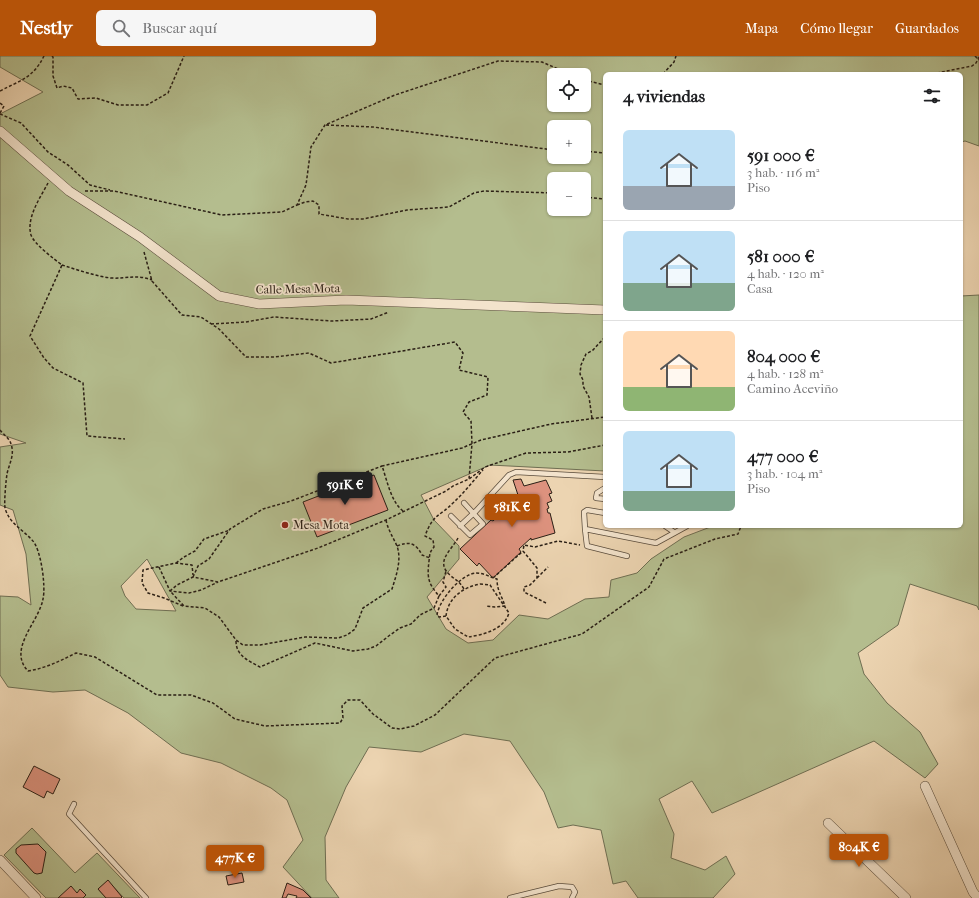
<!DOCTYPE html>
<html lang="es">
<head>
<meta charset="utf-8">
<style>
  :root { --surface:#fff; --page:#f6f6f6; --text:#202124; --muted:#757577; --line:#e0e0e0; --accent:#b45309 }
  body { margin:0; font-family:"IM FELL French Canon",serif; background:var(--page); color:var(--text); height:100vh; display:flex; flex-direction:column; font-size:15px; white-space:nowrap }
  * { box-sizing:border-box; margin:0 }
  p { font-size:13px; color:var(--muted) }
  .icon { flex:none; width:22px; height:22px; fill:none; stroke:currentColor; stroke-width:2; stroke-linecap:round; stroke-linejoin:round }
  .map { position:relative; flex:1; overflow:hidden }
  .sheet { position:absolute; left:603px; top:16px; width:360px; height:456px; display:flex; flex-direction:column; background:var(--surface); border-radius:6px; box-shadow:0 1px 3px #0004 }
  .sheet>* { flex:none }
  .controls { position:absolute; left:547px; top:12px; display:grid; gap:8px }
  .controls a { display:grid; place-items:center; width:44px; height:44px; border-radius:6px; background:var(--surface); box-shadow:0 1px 3px #0004; font-size:20px }
  .price { position:absolute; translate:-50% -34px; padding:0 9px; border-radius:4px; background:var(--accent); color:#fff; font-size:13px; line-height:26px; filter:drop-shadow(0 1px 2px #0008) }
  .price::after { content:''; position:absolute; left:50%; top:24px; width:12px; height:9px; margin-left:-6px; background:inherit; clip-path:polygon(0 0,100% 0,50% 100%) }
  .price.active { background:#222; color:#fff }
  ul { padding:0; list-style:none }
  li { display:flex; align-items:center; gap:12px; height:100px; padding:0 20px }
  li+li { border-top:1px solid var(--line) }
  li span { display:grid; place-items:center; flex:none; width:112px; height:80px; border-radius:6px; color:#555 }
  li>.icon { margin-inline-start:auto }
  span .icon { width:48px; height:48px; fill:#fffc; stroke-width:1 }
  li b { font-size:17px }
  h2 { display:flex; justify-content:space-between; align-items:center; height:48px; padding:0 20px; font-size:17px }
  header { display:flex; align-items:center; gap:24px; box-sizing:border-box; height:56px; padding:0 20px; background:var(--accent); color:#fff }
  header strong { font-size:19px }
  nav { display:flex; gap:22px; margin-inline-start:auto; font-size:14px }
  .search { width:280px; height:36px; background:var(--page); display:flex; align-items:center; gap:10px; box-sizing:border-box; padding:0 14px; border-radius:6px; color:var(--muted); font-size:15px }
  .map>svg:first-child { display:block }
  .green { fill:#b4bd8e; stroke:#6f6e52; fill-rule:evenodd }
  .building { fill:#dd927e; stroke:#2a1f15 }
  .lines { fill:none; stroke-linecap:round; stroke-linejoin:round }
  .lane-casing { stroke:#5a4c3c; stroke-width:6 }
  .street-casing { stroke:#5a4c3c; stroke-width:10 }
  .path { stroke:#2a1f15; stroke-width:1.5; stroke-dasharray:3 2; stroke-linecap:butt }
  .lane { stroke:#f3e3cc; stroke-width:4.5 }
  .street { stroke:#f3e3cc; stroke-width:9 }
  .poi-dot { fill:#8f2418; stroke:#f3e3cc; stroke-width:1.5 }
  .labels { text-anchor:middle; dominant-baseline:central; stroke-width:3.5; stroke-linejoin:round; paint-order:stroke }
  .street-label { font-size:12px; fill:#2a1f15; stroke:#f3e3cc }
  .poi-label { font-size:12px; fill:#2a1f15; stroke:#f3e3cc; text-anchor:start }
</style>
</head>
<body>
<header>
<strong>Nestly</strong>
<div class="search"><svg class="icon" aria-label="search" viewBox="0 0 24 24"><circle cx="10" cy="10" r="6"/><path d="M15 15l6 6"/></svg>Buscar aquí</div>
<nav><a>Mapa</a><a>Cómo llegar</a><a>Guardados</a></nav>
</header>
<div class="map">
<svg width="979" height="842" viewBox="0 0 979 842">
  <rect width="100%" height="100%" fill="#ecd4b1"/>
  <filter id="stains"><feTurbulence type="fractalNoise" baseFrequency=".005" numOctaves="4"/><feColorMatrix values="0 0 0 0 .2 0 0 0 0 .09 0 0 0 0 .02 0 0 0 .5 -.17"/></filter>
  <radialGradient id="worn" r=".72"><stop offset=".6" stop-color="#630" stop-opacity="0"/><stop offset="1" stop-color="#630" stop-opacity=".3"/></radialGradient>
  <path class="green" d="M 0,0 L 979,0 L 979,90 L 965,85 L 961,86 L 961,18 L 605,18 L 605,415 L 490,409 L 421,439 L 434,464 L 459,490 L 459,503 L 427,541 L 446,573 L 468,587 L 493,584 L 519,559 L 548,563 L 585,543 L 609,541 L 611,524 L 637,517 L 651,503 L 684,481 L 713,470 L 961,470 L 961,240 L 979,239 L 979,554 L 977,550 L 910,528 L 898,569 L 858,597 L 864,618 L 887,647 L 920,676 L 938,708 L 925,722 L 874,685 L 712,757 L 692,725 L 659,743 L 674,778 L 671,802 L 705,814 L 726,800 L 735,818 L 713,842 L 638,842 L 626,825 L 613,828 L 601,774 L 573,769 L 558,772 L 544,736 L 510,685 L 464,678 L 421,696 L 369,691 L 346,731 L 325,781 L 326,824 L 339,842 L 312,842 L 283,811 L 303,784 L 287,744 L 271,732 L 221,707 L 181,697 L 128,657 L 85,634 L 53,636 L 8,631 L 0,619 L 0,540 L 18,541 L 31,549 L 26,498 L 13,454 L 0,449 L 0,391 L 26,387 L 0,378 L 0,58 L 43,36 L 0,11 ZM 554,19 L 584,19 L 584,49 L 554,49 ZM 554,71 L 584,71 L 584,101 L 554,101 ZM 554,123 L 584,123 L 584,153 L 554,153 ZM 147,503 L 176,555 L 136,553 L 125,540 L 121,530 Z
    M 32,772 L 75,817 L 97,797 L 140,842 L 124,842 L 108,825 L 98,833 L 106,842 L 46,842 L 4,799 Z"/>
  <path class="building" d="M 374,419 L 388,454 L 317,481 L 303,446 L 334,434 L 333,431 L 342,428 L 343,431 Z
    M 521,423 L 524,430 L 546,424 L 552,437 L 549,438 L 552,445 L 547,447 L 549,452 L 547,453 L 548,457 L 550,457 L 555,477 L 531,484 L 531,482 L 519,493 L 521,496 L 493,522 L 479,507 L 477,510 L 460,493 L 491,464 L 493,465 L 511,448 L 512,443 L 518,439 L 513,424 Z
    M 34,710 L 60,723 L 53,738 L 47,735 L 44,742 L 23,731 Z
    M 38,788 L 46,796 L 42,817 L 37,818 L 34,817 L 16,797 L 16,793 L 21,789 Z
    M 242,817 L 244,826 L 228,829 L 226,820 Z
    M 108,824 L 122,841 L 121,842 L 106,842 L 98,833 Z
    M 287,827 L 303,834 L 311,842 L 296,842 L 297,840 L 288,838 L 286,842 L 282,842 Z
    M 71,830 L 77,837 L 80,833 L 86,839 L 83,842 L 58,842 Z"/>
  <g class="lines">
    <g class="lane-casing">
      <path id="lane" d="M 605,432 L 597,437 L 596,442 L 605,443
        M 605,457 L 587,454 L 584,456 L 585,473 L 656,487 L 687,470
        M 451,460 L 470,479 L 483,468 L 464,447
        M 460,470 L 476,455 L 509,419 L 516,416 L 605,421
        M 665,470 L 674,476
        M 585,473 L 587,490 L 627,500
        M 74,748 L 69,758 L 146,842
        M 510,842 L 559,830 L 572,831 L 575,836 L 572,842"/>
    </g>
    <g class="street-casing">
      <path id="street" d="M 0,75 L 69,135 L 140,181 L 219,240 L 259,248 L 346,244 L 605,254
        M 925,730 L 973,836 L 978,842
        M 828,767 L 906,842
        M 0,804 L 36,842"/>
    </g>
    <path class="path" d="M 52,0 L 53,1 L 53,20 L 57,32 L 63,30 L 72,32 L 78,43 L 96,42 L 118,49 L 147,49 L 168,37 L 184,0
      M 975,0 L 979,4
      M 663,18 L 674,6 L 676,0
      M 932,18 L 972,10 L 976,7 L 979,1
      M 584,24 L 605,29
      M 0,35 C 21,24 33,22 44,0
      M 0,47 L 4,50 L 0,57
      M 0,58 L 21,67 L 48,96 L 68,109 L 90,129 L 110,134
      M 326,69 L 373,71 L 554,94
      M 584,95 L 605,97
      M 48,127 C 40,142 26,162 31,179 C 34,188 54,203 62,209 L 30,280 L 44,302 L 53,312 L 83,327 L 87,380 L 125,383
      M 85,135 L 114,135 L 222,159 L 282,156 L 297,149 L 306,129 L 311,91 L 325,69 L 395,39 L 498,5 L 542,6 L 572,19
      M 584,141 L 605,143
      M 297,149 L 305,146 L 313,145 L 319,149 L 319,158 L 348,163 L 363,163 L 407,154 L 449,151 L 474,137 L 484,135 L 554,137
      M 144,196 L 152,225 L 182,259 L 201,261 L 219,273 L 246,301 L 274,301 L 309,297 L 331,307 L 455,286 L 463,297 L 459,314 L 488,321 L 487,339 L 469,346 L 463,356 L 471,365 L 472,388 L 469,423
      M 62,209 C 78,214 95,220 111,222 C 127,223 136,218 152,224
      M 211,268 L 246,266 L 274,261 L 331,265 L 371,263 L 389,256
      M 592,362 L 589,341 L 583,330 L 583,324 L 580,318 L 581,309 L 586,298 L 593,294 L 605,281
      M 0,374 C 3,378 10,383 11,388 C 15,399 9,408 7,418 C 6,424 4,446 5,452 C 9,467 22,473 32,484 C 41,492 46,531 43,543 C 39,566 7,593 28,615 C 46,612 60,605 76,597 L 95,601 L 157,639 L 191,639 L 213,647 L 235,663 L 265,670 L 340,667 L 343,662 L 342,650 L 348,644 L 360,644 L 373,658 L 392,672 L 400,673 L 414,670 L 435,659 L 495,602 L 582,578 L 649,531 L 664,503 L 715,483 L 738,478 L 741,470
      M 403,455 C 391,446 387,424 382,410 L 462,392 L 481,384 L 551,368 L 605,361
      M 386,464 C 388,474 393,481 397,490 C 402,504 396,520 392,533 L 363,552 L 355,573 L 347,579 L 338,582 L 305,581 L 260,589 L 243,589 L 236,584 L 219,561 L 205,552 L 184,550 L 170,535 L 177,529 L 193,521 L 218,526 L 318,492 L 386,464 L 446,435 L 453,430 L 469,423 L 485,411 L 526,397 L 568,396 L 605,389
      M 458,482 C 451,495 434,506 451,520 C 457,525 459,525 464,533
      M 397,490 C 409,485 416,487 422,499 L 430,502
      M 176,507 L 184,501 L 195,495 L 204,483 L 230,474
      M 159,511 L 170,535 L 189,537 L 201,534 L 218,526
      M 193,521 L 198,510 L 209,503 L 230,473 L 263,453 L 291,445 L 382,410
      M 493,522 L 523,495
      M 537,522 L 548,511
      M 480,528 L 490,529 L 509,557 C 504,574 482,579 468,581 L 455,573 L 446,560 C 448,542 463,531 480,528 Z
      M 439,540 L 446,531 L 443,526 L 446,515
      M 546,547 L 524,536 L 524,531 L 530,529 L 537,522 L 537,512 L 523,495 L 524,489 L 535,491 L 558,485 L 580,489
      M 183,550 L 164,542 L 148,537 L 142,527 L 143,514 L 176,507 L 192,509 L 193,519
      M 446,560 L 439,561 L 437,559 C 439,544 461,518 476,517 C 484,517 490,521 497,523 C 497,535 502,540 505,550 L 495,551 L 486,550
      M 236,585 C 236,600 249,605 260,611 L 315,587 L 353,595 L 368,593 L 376,590 L 390,579 L 400,572 L 411,568 L 420,559 L 434,552 L 439,540 C 428,527 427,522 429,505 C 430,498 429,497 434,491 L 433,484 L 425,480 C 433,458 439,461 453,447 C 464,437 473,425 483,414"/>
    <use href="#lane" class="lane"/>
    <use href="#street" class="street"/>
  </g>
  <circle class="poi-dot" cx="285" cy="469" r="4"/>
  <g class="labels">
    <g class="street-label">
      <text transform="translate(298 233) rotate(-1)">Calle Mesa Mota</text>
    </g>
    <g class="poi-label">
      <text x="293" y="469">Mesa Mota</text>
    </g>
  </g>
  <rect width="100%" height="100%" filter="url(#stains)"/>
  <rect width="100%" height="100%" fill="url(#worn)"/>
</svg>
<div class="controls">
<a><svg class="icon" aria-label="locate" viewBox="0 0 24 24"><circle cx="12" cy="12" r="6"/><path d="M12 2v4M12 18v4M2 12h4M18 12h4"/></svg></a>
<a>+</a>
<a>−</a>
</div>
<b class="price active" style="left:345px;top:450px">591K €</b>
<b class="price" style="left:512px;top:472px">581K €</b>
<b class="price" style="left:859px;top:812px">804K €</b>
<b class="price" style="left:235px;top:823px">477K €</b>
<section class="sheet">
<h2>4 viviendas<svg class="icon" aria-label="filters" viewBox="0 0 24 24"><path d="M4 7h16M4 17h16"/><circle cx="9" cy="7" r="2"/><circle cx="15" cy="17" r="2"/></svg></h2>
<ul>
<li><span style="background:linear-gradient(#bfe0f5 70%,#9aa5b1 0)"><svg class="icon" aria-label="home" viewBox="0 0 24 24"><path d="M3 11l9-7 9 7M6 9v11h12V9"/></svg></span><div><b>591 000 €</b><p>3 hab. · 116 m²</p><p>Piso</p></div></li>
<li><span style="background:linear-gradient(#bfe0f5 65%,#7fa58c 0)"><svg class="icon" aria-label="home" viewBox="0 0 24 24"><path d="M3 11l9-7 9 7M6 9v11h12V9"/></svg></span><div><b>581 000 €</b><p>4 hab. · 120 m²</p><p>Casa</p></div></li>
<li><span style="background:linear-gradient(#ffd9b3 70%,#8fb573 0)"><svg class="icon" aria-label="home" viewBox="0 0 24 24"><path d="M3 11l9-7 9 7M6 9v11h12V9"/></svg></span><div><b>804 000 €</b><p>4 hab. · 128 m²</p><p>Camino Aceviño</p></div></li>
<li><span style="background:linear-gradient(#bfe0f5 75%,#7fa58c 0)"><svg class="icon" aria-label="home" viewBox="0 0 24 24"><path d="M3 11l9-7 9 7M6 9v11h12V9"/></svg></span><div><b>477 000 €</b><p>3 hab. · 104 m²</p><p>Piso</p></div></li>
</ul>
</section>
</div>
</body>
</html>
